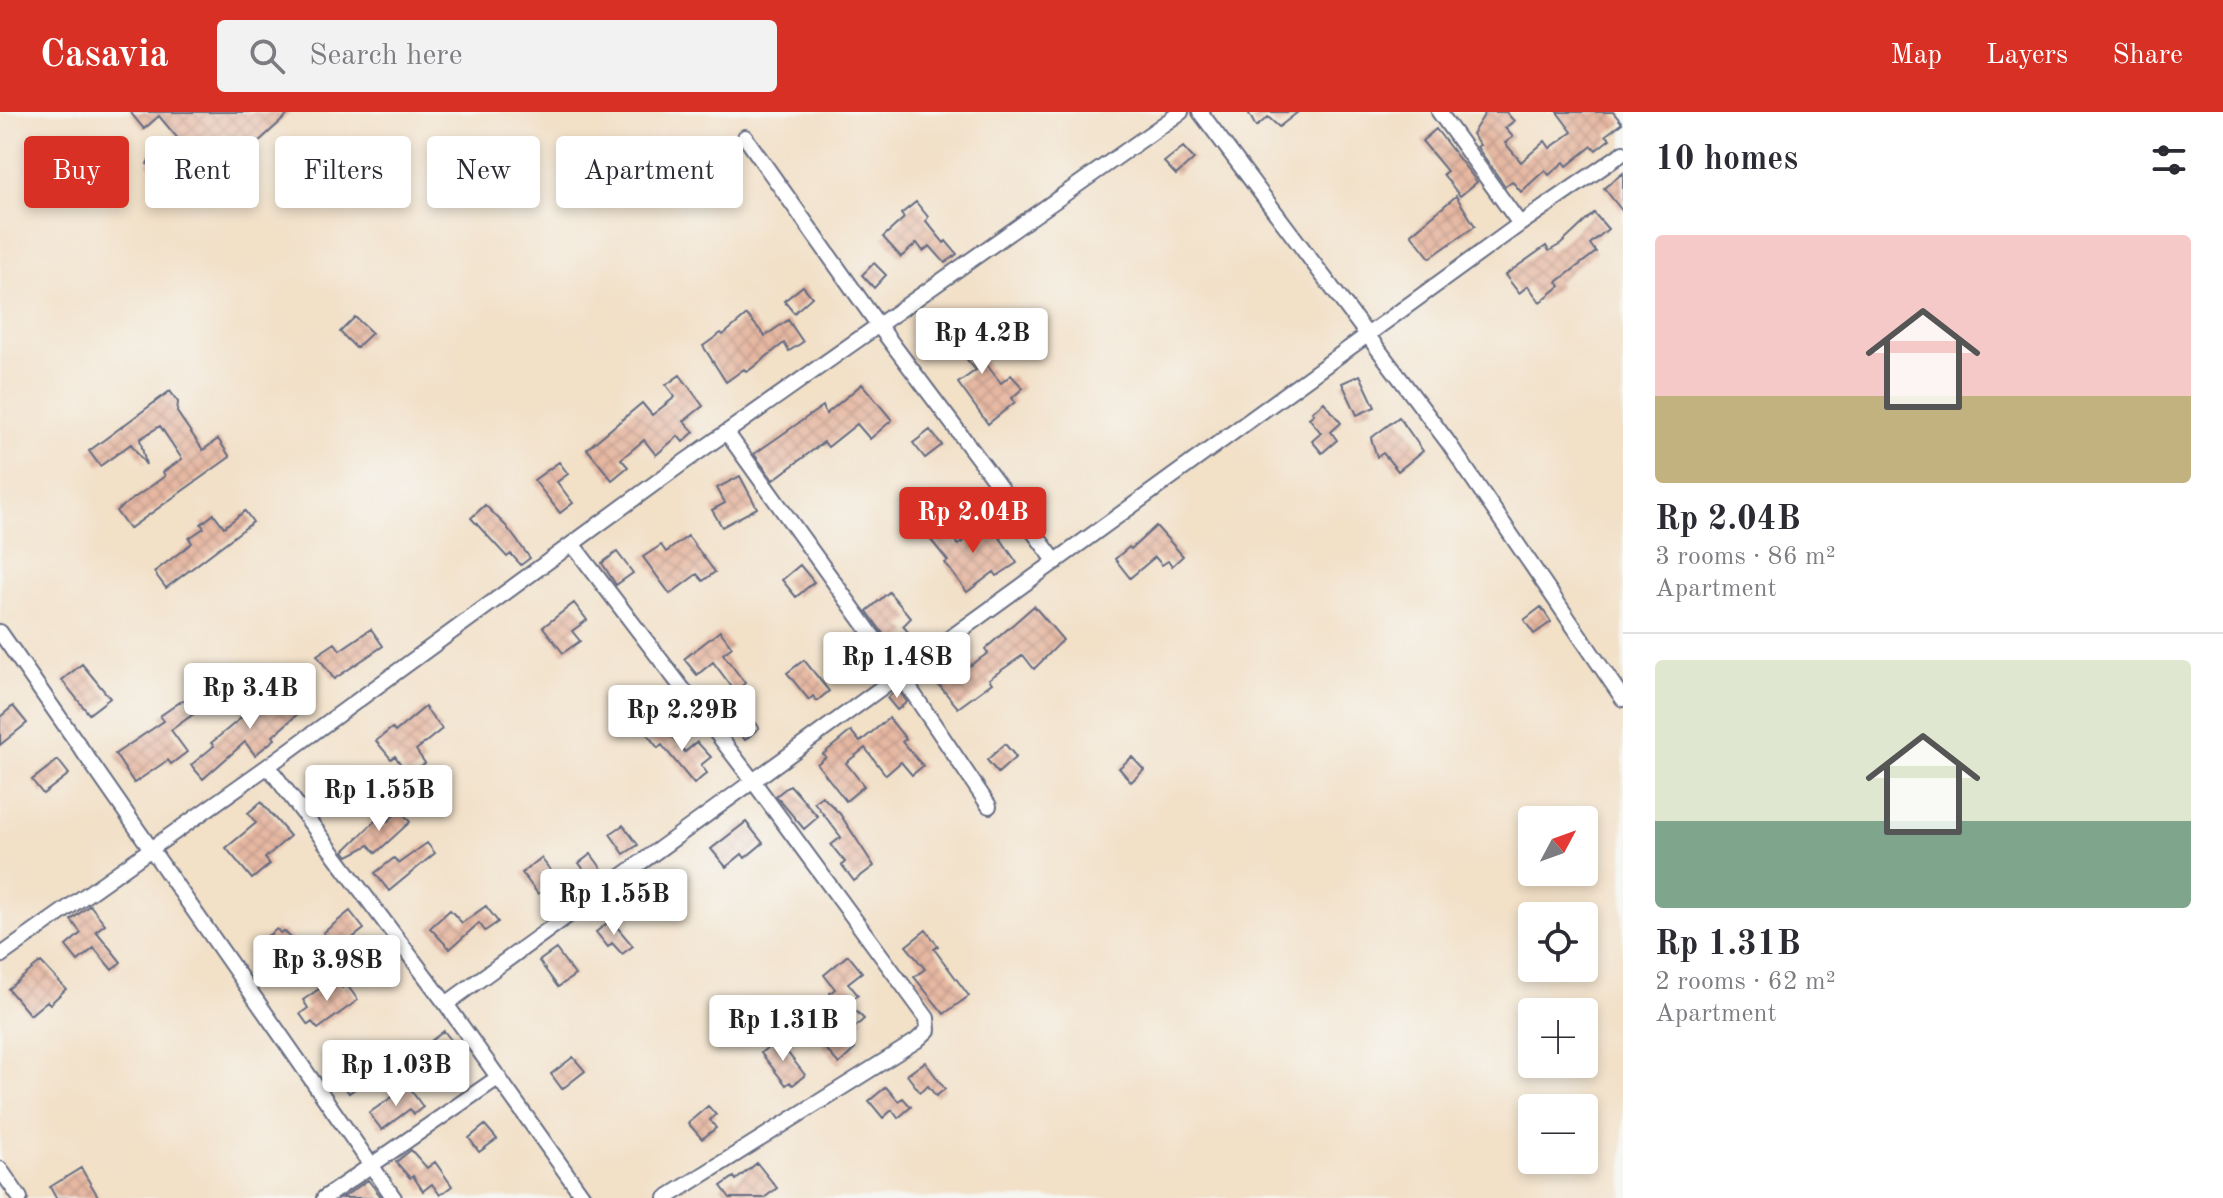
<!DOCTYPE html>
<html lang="en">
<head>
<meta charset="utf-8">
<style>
  :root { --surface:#fff; --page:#f2f2f3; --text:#2b2b33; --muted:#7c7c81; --line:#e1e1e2; --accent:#d93025 }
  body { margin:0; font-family:"Old Standard TT",serif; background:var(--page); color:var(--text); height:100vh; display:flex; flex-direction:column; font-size:30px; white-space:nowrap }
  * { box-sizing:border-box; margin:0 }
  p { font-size:26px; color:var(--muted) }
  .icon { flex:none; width:44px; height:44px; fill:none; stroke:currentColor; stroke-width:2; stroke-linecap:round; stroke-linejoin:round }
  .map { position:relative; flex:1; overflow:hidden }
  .side { display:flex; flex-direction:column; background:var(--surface); width:600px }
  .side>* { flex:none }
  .top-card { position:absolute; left:24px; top:24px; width:760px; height:72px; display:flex; gap:16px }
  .needle { width:52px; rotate:49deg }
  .buttons { position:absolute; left:1518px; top:694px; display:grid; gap:16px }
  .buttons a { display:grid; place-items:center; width:80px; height:80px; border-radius:8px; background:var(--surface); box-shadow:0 4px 12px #0003; font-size:40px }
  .price { position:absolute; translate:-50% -68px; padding:0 18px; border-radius:8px; background:#fff; color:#222; font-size:26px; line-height:52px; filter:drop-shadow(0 2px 4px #0008) }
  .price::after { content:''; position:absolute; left:50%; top:48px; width:24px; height:18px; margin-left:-12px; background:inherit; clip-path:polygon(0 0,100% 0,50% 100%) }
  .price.on { background:var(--accent); color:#fff }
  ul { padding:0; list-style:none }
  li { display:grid; align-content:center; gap:16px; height:424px; padding:0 32px }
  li+li { border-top:2px solid var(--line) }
  li span { display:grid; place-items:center; height:248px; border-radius:8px; color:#555 }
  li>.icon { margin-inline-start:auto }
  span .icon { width:144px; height:144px; fill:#fffc; stroke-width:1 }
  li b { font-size:34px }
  h2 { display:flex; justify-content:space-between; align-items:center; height:96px; padding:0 32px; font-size:34px }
  .tag { padding:0 28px; border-radius:8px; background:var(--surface); box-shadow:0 4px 12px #0003; font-size:28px; line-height:72px }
  .tag.on { background:var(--accent); color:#fff }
  header { display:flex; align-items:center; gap:48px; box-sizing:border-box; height:112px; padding:0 40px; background:var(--accent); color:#fff }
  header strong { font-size:38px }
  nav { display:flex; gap:44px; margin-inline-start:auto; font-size:28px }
  .search { width:560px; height:72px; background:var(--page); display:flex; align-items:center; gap:20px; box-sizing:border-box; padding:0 28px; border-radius:8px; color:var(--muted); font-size:30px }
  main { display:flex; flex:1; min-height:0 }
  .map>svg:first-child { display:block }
  .building { fill:url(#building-cross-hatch) }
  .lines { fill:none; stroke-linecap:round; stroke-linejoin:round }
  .street-casing { stroke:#666d83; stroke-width:18 }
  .street { stroke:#fff; stroke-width:14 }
</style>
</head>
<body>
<header>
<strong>Casavia</strong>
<div class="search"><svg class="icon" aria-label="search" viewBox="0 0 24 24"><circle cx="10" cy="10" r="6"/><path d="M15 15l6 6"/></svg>Search here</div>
<nav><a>Map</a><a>Layers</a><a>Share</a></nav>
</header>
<main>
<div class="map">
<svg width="1623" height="1086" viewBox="0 0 1623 1086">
  <defs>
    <pattern id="building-cross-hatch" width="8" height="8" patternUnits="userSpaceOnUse" patternTransform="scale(2)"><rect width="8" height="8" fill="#e6b8a2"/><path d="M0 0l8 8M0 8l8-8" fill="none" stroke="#c59e8e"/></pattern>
  </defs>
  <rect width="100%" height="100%" fill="#f6f6f2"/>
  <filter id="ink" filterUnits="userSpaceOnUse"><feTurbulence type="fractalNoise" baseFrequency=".0125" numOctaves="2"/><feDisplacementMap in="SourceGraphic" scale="16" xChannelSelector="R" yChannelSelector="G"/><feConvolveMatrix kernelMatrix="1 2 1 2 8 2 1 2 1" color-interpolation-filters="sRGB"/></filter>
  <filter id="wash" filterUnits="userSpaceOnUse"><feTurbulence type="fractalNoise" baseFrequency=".006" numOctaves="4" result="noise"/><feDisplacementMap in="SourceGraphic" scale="32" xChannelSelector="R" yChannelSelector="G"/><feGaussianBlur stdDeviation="1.8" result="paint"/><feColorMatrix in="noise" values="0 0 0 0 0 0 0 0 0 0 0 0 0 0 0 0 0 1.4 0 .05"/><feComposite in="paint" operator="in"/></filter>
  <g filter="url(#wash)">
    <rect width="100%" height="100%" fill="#f2e0c7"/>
    <g id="blocks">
      <path class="building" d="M 130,0 L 291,0 L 221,64 L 190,31 L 185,35 L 159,4 L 144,17 Z
        M 1248,0 L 1298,0 L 1279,15 L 1268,5 L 1256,15 Z
        M 1486,0 L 1506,0 L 1514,9 L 1505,16 L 1513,25 L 1505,31 L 1521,50 L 1545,29 L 1550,36 L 1572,20 L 1557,0 L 1613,0 L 1622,11 L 1606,23 L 1610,27 L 1596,38 L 1592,34 L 1567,54 L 1564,50 L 1549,63 L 1545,58 L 1521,80 L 1512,69 L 1505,74 L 1477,35 L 1480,33 L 1472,22 Z
        M 1436,17 L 1477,70 L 1460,84 L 1443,62 L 1447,59 L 1422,29 Z
        M 1183,35 L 1194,47 L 1176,63 L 1164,50 Z
        M 154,37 L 175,47 L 168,62 L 147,52 Z
        M 1623,61 L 1623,100 L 1604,76 Z
        M 1456,84 L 1475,114 L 1430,146 L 1411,122 Z
        M 916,90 L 928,105 L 926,109 L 944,131 L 946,129 L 957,142 L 945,151 L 930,134 L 923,139 L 917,131 L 901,145 L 883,125 L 904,106 L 901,102 Z
        M 1594,101 L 1608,117 L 1590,132 L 1596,140 L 1557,170 L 1560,174 L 1540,190 L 1528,174 L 1519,181 L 1505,163 L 1546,134 L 1549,139 L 1561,132 Z
        M 874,151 L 886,163 L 874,176 L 862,163 Z
        M 803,174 L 812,185 L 794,201 L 784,189 Z
        M 747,203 L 765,224 L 788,208 L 803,230 L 789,239 L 784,231 L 747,260 L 744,257 L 726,270 L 703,234 L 721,221 L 723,223 Z
        M 355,205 L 372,221 L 356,236 L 340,220 Z
        M 962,206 L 984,231 L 975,238 L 1001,271 L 1011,263 L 1023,276 L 1012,286 L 1015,290 L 988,312 L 958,271 L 976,258 L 945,222 Z
        M 680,263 L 703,294 L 684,309 L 694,320 L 683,330 L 678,324 L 656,343 L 644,328 L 621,347 L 628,355 L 612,368 L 587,337 L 642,291 L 652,303 L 675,285 L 666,273 Z
        M 1360,263 L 1375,295 L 1357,303 L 1342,271 Z
        M 862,272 L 892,308 L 870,327 L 857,312 L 828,335 L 824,330 L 773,368 L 754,342 L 823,294 L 826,302 Z
        M 170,279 L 178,290 L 177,300 L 203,338 L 218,327 L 230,345 L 129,417 L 116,399 L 165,364 L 163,360 L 182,347 L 160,314 L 140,327 L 146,353 L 131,332 L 100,354 L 89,339 Z
        M 1324,290 L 1341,311 L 1331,320 L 1337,328 L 1322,341 L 1312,329 L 1321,321 L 1309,306 L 1314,302 L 1312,300 Z
        M 1399,305 L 1423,339 L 1398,359 L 1383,341 L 1377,345 L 1371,326 Z
        M 930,318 L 942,333 L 925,346 L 913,331 Z
        M 559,350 L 568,362 L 557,370 L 573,391 L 560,401 L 534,368 Z
        M 740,364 L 757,396 L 722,415 L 712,398 L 725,391 L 717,376 Z
        M 994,390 L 1001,400 L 988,411 L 980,401 Z
        M 485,393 L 506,414 L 530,446 L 521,453 L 511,442 L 507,445 L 471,406 Z
        M 245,399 L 253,410 L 166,476 L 154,460 L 192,431 L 189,426 L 204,416 L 201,412 L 214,402 L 224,415 Z
        M 940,410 L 958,433 L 990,411 L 1017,451 L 997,464 L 994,460 L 967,480 L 945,451 L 948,449 L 926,422 Z
        M 1156,414 L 1183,444 L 1172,454 L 1168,449 L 1162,453 L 1155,445 L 1130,466 L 1115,447 L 1129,435 L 1131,437 Z
        M 688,424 L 715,460 L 703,469 L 697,462 L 670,482 L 643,445 L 661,433 L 666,440 Z
        M 617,440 L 633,461 L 616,473 L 602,451 Z
        M 800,453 L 814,470 L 796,485 L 782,468 Z
        M 889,480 L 911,506 L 903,514 L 909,521 L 898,530 L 894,525 L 889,530 L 867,499 Z
        M 574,491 L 587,508 L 572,519 L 580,529 L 563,541 L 543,515 Z
        M 1034,494 L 1063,528 L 1034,557 L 1023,543 L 989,567 L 992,571 L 958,596 L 933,566 L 950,553 L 958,562 L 981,546 L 988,541 L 985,537 Z
        M 1541,495 L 1551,510 L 1534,522 L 1524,508 Z
        M 371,517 L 383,534 L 334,567 L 317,543 L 335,531 L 340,538 Z
        M 720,519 L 732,535 L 723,542 L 745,571 L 735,579 L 713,550 L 697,563 L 684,547 Z
        M 858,521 L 873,542 L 868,546 L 865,543 L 850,557 L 836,541 Z
        M 804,548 L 829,579 L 817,589 L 813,584 L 809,588 L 787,561 Z
        M 82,552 L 110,586 L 89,602 L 62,568 Z
        M 278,575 L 300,600 L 273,624 L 275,627 L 255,643 L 245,630 L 203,667 L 191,653 L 214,634 L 211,631 Z
        M 898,577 L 907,590 L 897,598 L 887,586 Z
        M 183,588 L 195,601 L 171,618 L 187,640 L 171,652 L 168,648 L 134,671 L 115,642 L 164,609 L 160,604 Z
        M 13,594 L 27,611 L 0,633 L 0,605 Z
        M 425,595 L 442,617 L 416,638 L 425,651 L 408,663 L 395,644 L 391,647 L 376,629 L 392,616 L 395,620 Z
        M 744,598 L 759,616 L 745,628 L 730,610 Z
        M 889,606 L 906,627 L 902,630 L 923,654 L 912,663 L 901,650 L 886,663 L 865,636 L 846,651 L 864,674 L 846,689 L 817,652 L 826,645 L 823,642 L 851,619 L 860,630 Z
        M 661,611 L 685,640 L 697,630 L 711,645 L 701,653 L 707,661 L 694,672 L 662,633 L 658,636 L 647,622 Z
        M 1005,632 L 1016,645 L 998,661 L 987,648 Z
        M 1132,645 L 1144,658 L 1131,670 L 1119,656 Z
        M 58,648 L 69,662 L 43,682 L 32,668 Z
        M 790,673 L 818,705 L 804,717 L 776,684 Z
        M 822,684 L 840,702 L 874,754 L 854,769 L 842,753 L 845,750 L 831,733 L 841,725 L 814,690 Z
        M 261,690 L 290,724 L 265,746 L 270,752 L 252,767 L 226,736 L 256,711 L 248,701 Z
        M 400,698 L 410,710 L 376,741 L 369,733 L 348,744 L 344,739 L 382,702 L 388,709 Z
        M 746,710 L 763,731 L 745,746 L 742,742 L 726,755 L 711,737 Z
        M 623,713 L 638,733 L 624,742 L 610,722 Z
        M 427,731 L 435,741 L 389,779 L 375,761 L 394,746 L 399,751 Z
        M 591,742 L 602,757 L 590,766 L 579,751 Z
        M 541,746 L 558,768 L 538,782 L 522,761 Z
        M 90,793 L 105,812 L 96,819 L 121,850 L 112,858 L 94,836 L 78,849 L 66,834 L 81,821 L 71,808 Z
        M 486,794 L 498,810 L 485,819 L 479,811 L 450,837 L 430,816 L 450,798 L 462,811 Z
        M 350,799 L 364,817 L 337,838 L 323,821 Z
        M 611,808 L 633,834 L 622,842 L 612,831 L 608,835 L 596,820 Z
        M 277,817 L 280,821 L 284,819 L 293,828 L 310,852 L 293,864 L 280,846 L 271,853 L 256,833 Z
        M 926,818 L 938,834 L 934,837 L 969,884 L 944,902 L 914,865 L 925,857 L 906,834 Z
        M 556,837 L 575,863 L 558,875 L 539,849 Z
        M 848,843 L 862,860 L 848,871 L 858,883 L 842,896 L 830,881 L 835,877 L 824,863 Z
        M 41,850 L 66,877 L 50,892 L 47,889 L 30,903 L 8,877 Z
        M 335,866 L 342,876 L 347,873 L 358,888 L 318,917 L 312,910 L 308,913 L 300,902 L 308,896 L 303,888 Z
        M 856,899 L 864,907 L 851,919 L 844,910 Z
        M 838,918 L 855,937 L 839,952 L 822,933 Z
        M 444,919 L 462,942 L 445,956 L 426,933 Z
        M 777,927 L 805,963 L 793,973 L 790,970 L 786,973 L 761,941 Z
        M 573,945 L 585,959 L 562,977 L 551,962 Z
        M 363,947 L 374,963 L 349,981 L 338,966 Z
        M 925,950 L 945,977 L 936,984 L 928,974 L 920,980 L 907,963 Z
        M 408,974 L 423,995 L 414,1002 L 410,997 L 382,1018 L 369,1001 Z
        M 886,975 L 898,989 L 903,986 L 911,995 L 898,1006 L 892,998 L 883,1006 L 869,989 Z
        M 708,994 L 716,1003 L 710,1008 L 716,1016 L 702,1027 L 688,1011 Z
        M 485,1013 L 497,1027 L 479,1040 L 469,1026 Z
        M 411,1038 L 427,1056 L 435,1050 L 452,1074 L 440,1083 L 432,1072 L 423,1079 L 413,1064 L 410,1066 L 396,1050 Z
        M 757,1051 L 777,1076 L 764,1086 L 730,1086 L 721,1074 L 734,1065 L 736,1068 Z
        M 81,1056 L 99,1086 L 56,1086 L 50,1075 Z
        M 368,1068 L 382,1086 L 342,1086 Z"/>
    </g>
  </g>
  <g filter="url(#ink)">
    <use href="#blocks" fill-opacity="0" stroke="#666d83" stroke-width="2"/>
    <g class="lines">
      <g class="street-casing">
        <path id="street" d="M 1200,0 L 1447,329 L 1623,587
          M 1439,0 L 1520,112
          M 745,25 L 879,214 L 1056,450
          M 727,321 L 900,562 L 989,694
          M 573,433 L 753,669 L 927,906 L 928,918 L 916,929 L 666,1086
          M 0,520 L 394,1086
          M 268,654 L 446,892 L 584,1086
          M 0,844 L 268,654 L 680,353 L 1181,0
          M 446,892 L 1520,112 L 1623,41
          M 0,1057 L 20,1086
          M 324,1086 L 499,965"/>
      </g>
      <use href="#street" class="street"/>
    </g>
  </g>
</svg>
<div class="buttons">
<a><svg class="needle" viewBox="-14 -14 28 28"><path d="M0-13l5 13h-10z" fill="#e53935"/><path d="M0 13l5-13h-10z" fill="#7c7c81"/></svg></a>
<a><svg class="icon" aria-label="locate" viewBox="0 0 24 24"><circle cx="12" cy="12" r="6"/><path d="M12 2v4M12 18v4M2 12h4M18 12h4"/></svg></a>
<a>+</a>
<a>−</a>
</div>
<b class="price" style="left:982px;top:264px">Rp 4.2B</b>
<b class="price on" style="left:973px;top:443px">Rp 2.04B</b>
<b class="price" style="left:897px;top:588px">Rp 1.48B</b>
<b class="price" style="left:250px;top:619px">Rp 3.4B</b>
<b class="price" style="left:682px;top:641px">Rp 2.29B</b>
<b class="price" style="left:379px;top:721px">Rp 1.55B</b>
<b class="price" style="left:614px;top:825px">Rp 1.55B</b>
<b class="price" style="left:327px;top:891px">Rp 3.98B</b>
<b class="price" style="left:783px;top:951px">Rp 1.31B</b>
<b class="price" style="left:396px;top:996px">Rp 1.03B</b>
<div class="top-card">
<a class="tag on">Buy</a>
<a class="tag">Rent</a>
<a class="tag">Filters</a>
<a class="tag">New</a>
<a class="tag">Apartment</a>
</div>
</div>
<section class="side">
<h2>10 homes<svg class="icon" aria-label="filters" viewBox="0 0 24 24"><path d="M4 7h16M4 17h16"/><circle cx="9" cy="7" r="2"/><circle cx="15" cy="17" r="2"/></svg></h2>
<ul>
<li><span style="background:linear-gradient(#f6c9c9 65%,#c2b280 0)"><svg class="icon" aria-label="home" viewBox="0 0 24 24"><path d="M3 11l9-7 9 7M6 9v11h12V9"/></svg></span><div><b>Rp 2.04B</b><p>3 rooms · 86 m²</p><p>Apartment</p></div></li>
<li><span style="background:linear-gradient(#dfe7d0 65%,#7fa58c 0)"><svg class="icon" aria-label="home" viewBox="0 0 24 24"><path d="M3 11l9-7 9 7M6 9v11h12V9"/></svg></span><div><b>Rp 1.31B</b><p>2 rooms · 62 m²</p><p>Apartment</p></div></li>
</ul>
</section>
</main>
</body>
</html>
